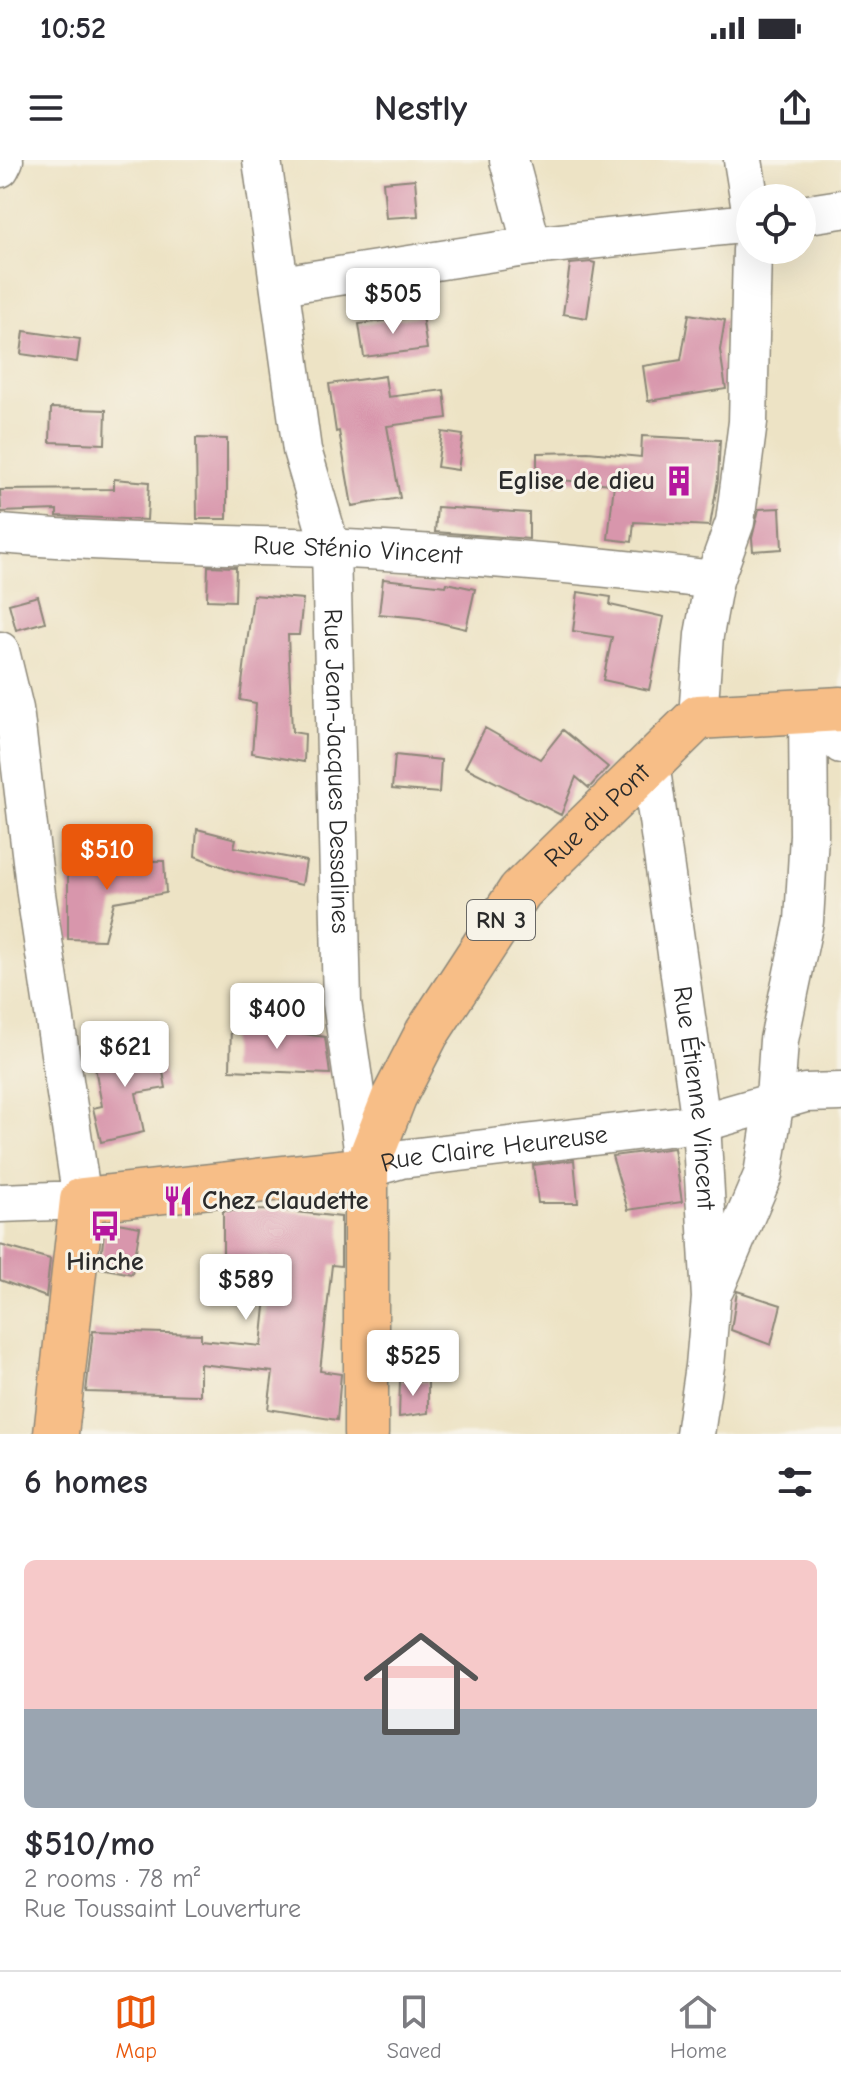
<!DOCTYPE html>
<html lang="en">
<head>
<meta charset="utf-8">
<style>
  :root { --surface:#fff; --page:#f7f7f7; --text:#2b2b33; --muted:#7c7c81; --line:#e1e1e2; --accent:#ea580c }
  body { margin:0; font-family:"Comic Neue",sans-serif; background:var(--page); color:var(--text); height:100vh; display:flex; flex-direction:column; font-size:30px; white-space:nowrap }
  * { box-sizing:border-box; margin:0 }
  p { font-size:26px; color:var(--muted) }
  .icon { flex:none; width:44px; height:44px; fill:none; stroke:currentColor; stroke-width:2; stroke-linecap:round; stroke-linejoin:round }
  .map { position:relative; height:1274px; overflow:hidden }
  .sheet { display:flex; flex-direction:column; background:var(--surface); flex:1 }
  .sheet>* { flex:none }
  .tools { position:absolute; left:736px; top:24px; display:grid; gap:16px }
  .tools a { display:grid; place-items:center; width:80px; height:80px; border-radius:50%; background:var(--surface); box-shadow:0 8px 32px #0002; font-size:40px }
  .price { position:absolute; translate:-50% -68px; padding:0 18px; border-radius:8px; background:#fff; color:#222; font-size:26px; line-height:52px; filter:drop-shadow(0 2px 4px #0008) }
  .price::after { content:''; position:absolute; left:50%; top:48px; width:24px; height:18px; margin-left:-12px; background:inherit; clip-path:polygon(0 0,100% 0,50% 100%) }
  .price.current { background:var(--accent); color:#fff }
  ul { padding:0; list-style:none }
  li { display:grid; align-content:center; gap:16px; height:424px; padding:0 24px }
  li span { display:grid; place-items:center; height:248px; border-radius:12px; color:#555 }
  li>.icon { margin-inline-start:auto }
  span .icon { width:144px; height:144px; fill:#fffc; stroke-width:1 }
  li b { font-size:34px }
  h2 { display:flex; justify-content:space-between; align-items:center; height:96px; padding:0 24px; font-size:34px }
  .status { display:flex; justify-content:space-between; align-items:center; height:56px; padding:0 40px; background:var(--surface); direction:ltr }
  .status svg { height:22px; fill:currentColor }
  header { display:flex; justify-content:space-between; align-items:center; height:104px; padding:0 24px; background:var(--surface); font-size:36px; font-weight:700 }
  .dock { display:flex; justify-content:space-around; align-items:center; height:112px; border-top:2px solid var(--line); background:var(--surface); font-size:22px; color:var(--muted) }
  .dock a { display:grid; justify-items:center; gap:4px }
  .dock .current { color:var(--accent) }
  .map>svg:first-child { display:block }
  .building { fill:#d896ac }
  .lines { fill:none; stroke-linecap:round; stroke-linejoin:round }
  .minor-casing { stroke:#8c8778; stroke-width:41 }
  .major-casing { stroke:#8c8778; stroke-width:47 }
  .minor { stroke:#fff; stroke-width:38 }
  .major { stroke:#f7be87; stroke-width:44 }
  .labels { text-anchor:middle; dominant-baseline:central; stroke-width:6; stroke-linejoin:round; paint-order:stroke }
  .shield { fill:#f7f3e8; stroke:#686764; stroke-width:2 }
  .shield-label { font-size:24px; font-weight:bold; fill:#2b2b2b }
  .poi-label { font-size:26px; font-weight:bold; fill:#2b2b2b; stroke:#f7f3e8; text-anchor:end }
  .street-label { font-size:26px; fill:#2b2b2b; stroke:#f7f3e8 }
</style>
</head>
<body>
<div class="status"><b>10:52</b><svg viewBox="0 0 49 12"><path d="M0 12V9h3v3zM5 12V6h3v6zM10 12V3h3v9zM15 12V0h3v12zM26 1h20v11H26zM47 4h2v5h-2z"/></svg></div>
<header><svg class="icon" aria-label="menu" viewBox="0 0 24 24"><path d="M4 6h16M4 12h16M4 18h16"/></svg>Nestly<svg class="icon" aria-label="share" viewBox="0 0 24 24"><path d="M12 15V3M7 8l5-5 5 5M5 13v7h14v-7"/></svg></header>
<div class="map">
<svg width="841" height="1274" viewBox="0 0 841 1274">
  <rect width="100%" height="100%" fill="#f7f3e8"/>
  <filter id="ink" filterUnits="userSpaceOnUse"><feTurbulence type="fractalNoise" baseFrequency=".0125" numOctaves="2"/><feDisplacementMap in="SourceGraphic" scale="16" xChannelSelector="R" yChannelSelector="G"/><feConvolveMatrix kernelMatrix="1 2 1 2 8 2 1 2 1" color-interpolation-filters="sRGB"/></filter>
  <filter id="wash" filterUnits="userSpaceOnUse"><feTurbulence type="fractalNoise" baseFrequency=".006" numOctaves="4" result="noise"/><feDisplacementMap in="SourceGraphic" scale="32" xChannelSelector="R" yChannelSelector="G"/><feGaussianBlur stdDeviation="1.8" result="paint"/><feColorMatrix in="noise" values="0 0 0 0 0 0 0 0 0 0 0 0 0 0 0 0 0 1.4 0 .05"/><feComposite in="paint" operator="in"/></filter>
  <g filter="url(#wash)">
    <rect width="100%" height="100%" fill="#ede3c5"/>
    <g id="blocks">
      <path class="building" d="M 415,19 L 418,56 L 386,58 L 383,22 Z
        M 591,102 L 595,103 L 587,158 L 563,154 L 570,104 Z
        M 689,154 L 725,160 L 720,190 L 726,229 L 648,241 L 643,206 L 681,200 Z
        M 422,156 L 427,189 L 364,197 L 359,164 Z
        M 24,171 L 80,179 L 77,202 L 21,194 Z
        M 385,216 L 388,237 L 444,230 L 447,258 L 387,266 L 400,338 L 352,346 L 339,271 L 336,272 L 329,224 Z
        M 51,248 L 106,250 L 105,284 L 50,282 Z
        M 442,272 L 463,275 L 458,310 L 437,307 Z
        M 642,276 L 720,280 L 718,319 L 710,366 L 634,362 L 632,382 L 608,379 L 614,324 L 558,320 L 558,325 L 537,322 L 537,293 L 588,292 L 641,297 Z
        M 196,278 L 227,279 L 227,359 L 197,359 Z
        M 114,319 L 149,322 L 147,360 L 57,356 L 57,350 L 1,352 L 0,330 L 114,329 Z
        M 437,347 L 529,353 L 529,379 L 435,372 Z
        M 780,348 L 782,389 L 753,391 L 752,378 L 759,349 Z
        M 208,406 L 236,407 L 235,441 L 207,440 Z
        M 383,419 L 446,426 L 447,423 L 475,429 L 466,469 L 420,458 L 379,454 Z
        M 578,432 L 611,437 L 610,445 L 664,457 L 649,530 L 603,520 L 612,477 L 573,471 Z
        M 253,435 L 303,439 L 299,475 L 288,475 L 292,572 L 305,574 L 304,602 L 252,593 L 256,543 L 240,540 Z
        M 38,436 L 45,462 L 16,470 L 9,444 Z
        M 485,568 L 540,599 L 563,570 L 608,607 L 589,628 L 576,617 L 561,655 L 465,607 Z
        M 395,595 L 441,600 L 439,633 L 392,629 Z
        M 197,669 L 236,679 L 234,687 L 306,701 L 302,725 L 234,711 L 195,696 Z
        M 68,700 L 164,701 L 166,733 L 114,742 L 104,780 L 68,779 Z
        M 231,863 L 325,877 L 330,914 L 230,910 Z
        M 158,885 L 166,928 L 136,933 L 144,972 L 101,982 L 93,948 L 102,946 L 93,896 Z
        M 674,988 L 682,1042 L 628,1050 L 612,996 Z
        M 574,1000 L 578,1043 L 538,1043 L 533,1005 Z
        M 277,1050 L 341,1057 L 341,1106 L 332,1105 L 320,1211 L 341,1214 L 337,1260 L 268,1249 L 273,1212 L 200,1204 L 200,1235 L 86,1232 L 93,1171 L 201,1174 L 201,1180 L 261,1186 L 270,1098 L 223,1098 L 223,1051 Z
        M 112,1062 L 140,1067 L 132,1114 L 100,1108 L 105,1063 Z
        M 0,1085 L 50,1099 L 46,1137 L 0,1120 Z
        M 737,1131 L 781,1145 L 771,1185 L 731,1170 Z
        M 400,1221 L 428,1221 L 428,1253 L 399,1257 Z"/>
    </g>
  </g>
  <g filter="url(#ink)">
    <use href="#blocks" fill-opacity="0" stroke="#8c8778" stroke-width="2"/>
    <g class="lines">
      <g class="minor-casing">
        <g id="minor">
          <path id="s1" d="M 262,0 L 302,290 L 331,389 L 342,843 L 366,1009 L 401,999 L 701,963 L 805,933 L 841,932"/>
          <path d="M 509,0 L 532,86"/>
          <path d="M 743,0 L 750,43"/>
          <path d="M 0,8 L 4,0"/>
          <path d="M 802,55 L 841,49"/>
          <path d="M 281,125 L 532,86 L 750,63"/>
          <path id="s2" d="M 0,374 C 109,383 218,384 327,388 C 457,394 586,404 714,420"/>
          <path d="M 0,491 L 14,549 L 36,734 L 82,1040 L 0,1043"/>
          <path d="M 832,550 L 841,584"/>
          <path d="M 698,557 L 704,475 L 714,420 L 735,362 L 748,262 L 752,90"/>
          <path id="s3" d="M 650,603 L 701,963 L 711,1138 L 705,1206 L 695,1274"/>
          <path d="M 715,1128 L 763,1015 L 775,939 L 779,880 L 804,761 L 809,675 L 808,551"/>
        </g>
      </g>
      <g class="major-casing">
        <g id="major">
          <path d="M 56,1274 L 82,1040 L 366,1009"/>
          <path id="s4" d="M 366,1274 L 366,1009 L 394,937 L 427,873 L 520,731 L 698,557 L 841,549"/>
        </g>
      </g>
      <use href="#minor" class="minor"/>
      <use href="#major" class="major"/>
    </g>
  </g>
  <defs>
    <g id="building-bare" transform="scale(2.4)"><path d="M-4-6H4V6H1V3H-1V6H-4ZM-2.5-4.3h1.7v1.8h-1.7ZM.8-4.3h1.7v1.8H.8ZM-2.5-1h1.7V.8h-1.7ZM.8-1h1.7V.8H.8Z" fill="#b5179e" stroke="#f7f3e8" stroke-width="2.5" paint-order="stroke"/></g>
    <g id="restaurant-bare" transform="scale(2.4)"><path d="M-5-6h1v4h1v-4h1v4h1v-4h1v5L-1.5 .5V6h-2V.5L-5-1ZM5-6V6H3V1.5H1.5Q1.5-4 5-6Z" fill="#b5179e" stroke="#f7f3e8" stroke-width="2.5" paint-order="stroke"/></g>
    <g id="bus-bare" transform="scale(2.4)"><path d="M-5-6H5V4H4V6H2V4H-2V6H-4V4H-5ZM-3.5-4V0h7V-4ZM-3.5 1.2v1.5H-2V1.2ZM2 1.2v1.5H3.5V1.2Z" fill="#b5179e" stroke="#f7f3e8" stroke-width="2.5" paint-order="stroke"/></g>
  </defs>
  <g fill-rule="evenodd">
    <use href="#building-bare" x="679" y="321"/>
    <use href="#restaurant-bare" x="178" y="1041"/>
    <use href="#bus-bare" x="105" y="1066"/>
  </g>
  <g class="labels">
    <rect class="shield" x="467" y="740" width="68" height="40" rx="6"/>
    <g class="shield-label">
      <text x="501" y="760">RN 3</text>
    </g>
    <g class="poi-label">
      <text x="655" y="321">Eglise de dieu</text>
      <text x="202" y="1041" text-anchor="start">Chez Claudette</text>
      <text x="105" y="1102" text-anchor="middle">Hinche</text>
    </g>
    <g class="street-label">
      <text stroke="none"><textPath href="#s2" startOffset="358">Rue Sténio Vincent</textPath></text>
      <text stroke="none"><textPath href="#s1" startOffset="618">Rue Jean-Jacques Dessalines</textPath></text>
      <text stroke="none"><textPath href="#s4" startOffset="692">Rue du Pont</textPath></text>
      <text stroke="none"><textPath href="#s3" startOffset="338">Rue Étienne Vincent</textPath></text>
      <text stroke="none"><textPath href="#s1" startOffset="1148">Rue Claire Heureuse</textPath></text>
    </g>
  </g>
</svg>
<div class="tools">
<a><svg class="icon" aria-label="locate" viewBox="0 0 24 24"><circle cx="12" cy="12" r="6"/><path d="M12 2v4M12 18v4M2 12h4M18 12h4"/></svg></a>
</div>
<b class="price" style="left:393px;top:176px">$505</b>
<b class="price current" style="left:107px;top:732px">$510</b>
<b class="price" style="left:277px;top:891px">$400</b>
<b class="price" style="left:125px;top:929px">$621</b>
<b class="price" style="left:246px;top:1162px">$589</b>
<b class="price" style="left:413px;top:1238px">$525</b>
</div>
<section class="sheet">
<h2>6 homes<svg class="icon" aria-label="filters" viewBox="0 0 24 24"><path d="M4 7h16M4 17h16"/><circle cx="9" cy="7" r="2"/><circle cx="15" cy="17" r="2"/></svg></h2>
<ul>
<li><span style="background:linear-gradient(#f6c9c9 60%,#9aa5b1 0)"><svg class="icon" aria-label="home" viewBox="0 0 24 24"><path d="M3 11l9-7 9 7M6 9v11h12V9"/></svg></span><div><b>$510/mo</b><p>2 rooms · 78 m²</p><p>Rue Toussaint Louverture</p></div></li>
</ul>
</section>
<nav class="dock">
<a class="current"><svg class="icon" aria-label="map" viewBox="0 0 24 24"><path d="M3 6l6-2 6 2 6-2v14l-6 2-6-2-6 2zM9 4v14M15 6v14"/></svg>Map</a>
<a><svg class="icon" aria-label="saved" viewBox="0 0 24 24"><path d="M7 4h10v16l-5-4-5 4z"/></svg>Saved</a>
<a><svg class="icon" aria-label="home" viewBox="0 0 24 24"><path d="M3 11l9-7 9 7M6 9v11h12V9"/></svg>Home</a>
</nav>
</body>
</html>
